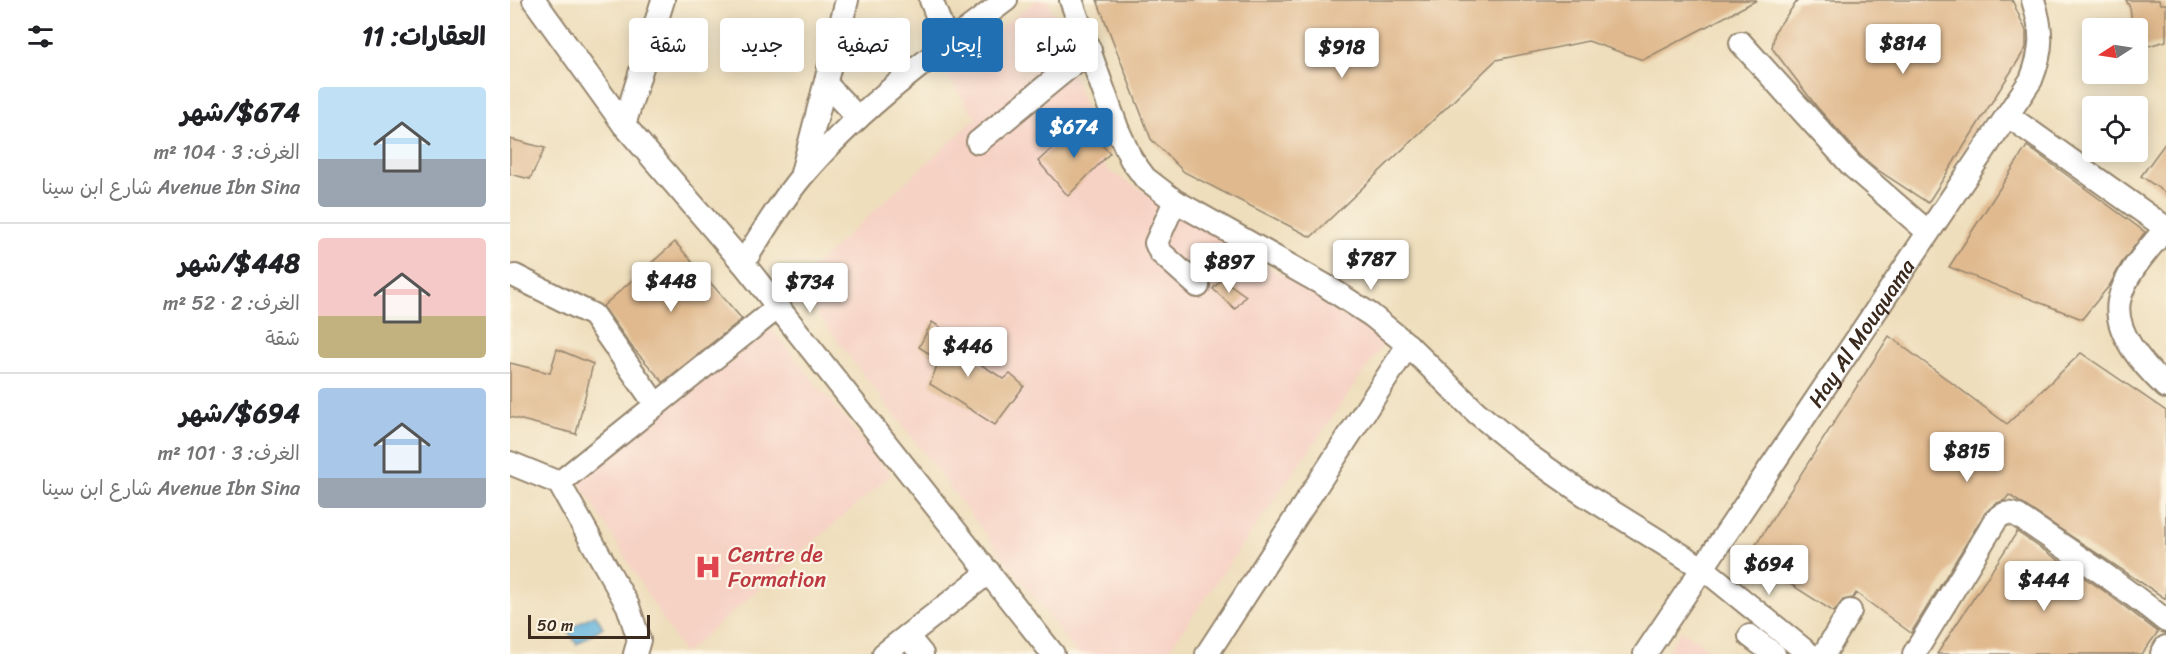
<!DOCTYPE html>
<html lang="ar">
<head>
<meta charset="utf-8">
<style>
  :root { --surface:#fff; --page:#f2f2f2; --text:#202124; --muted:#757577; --line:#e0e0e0; --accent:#1f6fb2 }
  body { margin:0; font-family:Sriracha,"Playpen Sans Arabic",sans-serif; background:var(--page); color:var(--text); direction:rtl; height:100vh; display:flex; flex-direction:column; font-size:22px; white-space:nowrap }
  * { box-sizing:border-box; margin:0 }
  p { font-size:20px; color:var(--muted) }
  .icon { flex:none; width:33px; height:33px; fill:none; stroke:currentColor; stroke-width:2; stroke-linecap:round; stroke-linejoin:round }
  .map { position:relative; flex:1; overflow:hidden; direction:ltr }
  .details { display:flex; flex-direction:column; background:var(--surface); width:510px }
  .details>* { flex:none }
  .guide { position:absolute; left:18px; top:18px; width:570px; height:54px; direction:rtl; display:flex; gap:12px }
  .needle { width:39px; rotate:258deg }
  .controls { position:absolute; left:1572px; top:18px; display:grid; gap:12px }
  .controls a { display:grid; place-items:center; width:66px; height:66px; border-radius:6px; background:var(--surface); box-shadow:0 3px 15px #0003; font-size:30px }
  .scale { position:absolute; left:18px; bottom:15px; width:122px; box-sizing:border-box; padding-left:6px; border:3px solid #3b2a1e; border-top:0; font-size:16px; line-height:21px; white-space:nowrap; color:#3b2a1e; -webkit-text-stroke:4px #fcf5e5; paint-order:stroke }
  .price { position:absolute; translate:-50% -51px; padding:0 14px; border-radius:6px; background:#fff; color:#222; font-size:20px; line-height:39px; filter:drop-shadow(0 2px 3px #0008) }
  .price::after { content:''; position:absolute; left:50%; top:36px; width:18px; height:14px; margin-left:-9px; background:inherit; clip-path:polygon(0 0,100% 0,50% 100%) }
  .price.on { background:var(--accent); color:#fff }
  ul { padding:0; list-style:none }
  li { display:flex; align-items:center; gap:18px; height:150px; padding:0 24px }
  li+li { border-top:2px solid var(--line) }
  li span { display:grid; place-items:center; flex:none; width:168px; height:120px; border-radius:6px; color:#555 }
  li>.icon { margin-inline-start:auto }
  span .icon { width:72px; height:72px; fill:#fffc; stroke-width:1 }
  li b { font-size:26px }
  h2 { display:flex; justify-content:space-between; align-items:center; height:72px; padding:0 24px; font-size:26px }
  .chip { padding:0 21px; border-radius:6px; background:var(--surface); box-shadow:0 3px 15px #0003; font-size:21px; line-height:54px }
  .chip.on { background:var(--accent); color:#fff }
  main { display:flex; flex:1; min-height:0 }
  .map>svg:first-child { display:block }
  .built { fill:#f6d2c5 }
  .water { fill:#5fb1db; stroke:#4d6e7c; stroke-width:1.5 }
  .building { fill:#e0b98e }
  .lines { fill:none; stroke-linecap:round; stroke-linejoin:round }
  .minor-casing { stroke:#94846d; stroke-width:26 }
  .minor { stroke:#fff; stroke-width:22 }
  .labels { text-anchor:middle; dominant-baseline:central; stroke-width:4.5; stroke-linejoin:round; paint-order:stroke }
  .street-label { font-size:22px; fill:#3b2a1e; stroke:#fcf5e5 }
  .health-label { font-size:22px; fill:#be3a42; stroke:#fcf5e5; text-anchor:start }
</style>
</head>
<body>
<main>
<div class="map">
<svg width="1656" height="654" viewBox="0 0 1656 654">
  <rect width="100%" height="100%" fill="#fcf5e5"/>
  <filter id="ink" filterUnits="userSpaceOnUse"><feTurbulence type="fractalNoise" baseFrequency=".0167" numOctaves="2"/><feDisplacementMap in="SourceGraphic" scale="12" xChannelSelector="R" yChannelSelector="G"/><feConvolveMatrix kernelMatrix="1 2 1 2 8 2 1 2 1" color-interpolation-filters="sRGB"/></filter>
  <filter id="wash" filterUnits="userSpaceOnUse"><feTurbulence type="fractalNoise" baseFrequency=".008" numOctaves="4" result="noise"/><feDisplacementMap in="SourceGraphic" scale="24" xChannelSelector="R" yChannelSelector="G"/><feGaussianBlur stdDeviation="1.35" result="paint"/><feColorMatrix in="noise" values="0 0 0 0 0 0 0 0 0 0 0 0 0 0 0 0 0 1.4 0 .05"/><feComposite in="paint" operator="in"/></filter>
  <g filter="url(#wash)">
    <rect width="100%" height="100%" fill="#eedebc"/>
    <path class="built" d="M 527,0 L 538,0 L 596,169 L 878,338 L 656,654 L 567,654 L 284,284 L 466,118 L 433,71 Z
      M 259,326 L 381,475 L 174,654 L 68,480 Z
      M 1171,630 L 1207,654 L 1156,654 Z"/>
    <path class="water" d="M 85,614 L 93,627 L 67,644 L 57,630 Z"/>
    <g id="blocks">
      <path class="building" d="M 587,0 L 1247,0 L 1133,60 L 1078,41 L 986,60 L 801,237 L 674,172 L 641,139 Z
        M 1288,0 L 1502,0 L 1516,31 L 1516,48 L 1418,203 L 1369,171 L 1351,156 L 1307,107 L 1262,48 L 1265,31 Z
        M 1616,0 L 1649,0 L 1650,4 L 1656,4 L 1656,41 L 1628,49 L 1628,28 L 1623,28 L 1620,8 Z
        M 570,124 L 600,153 L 558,196 L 528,161 Z
        M 0,139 L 35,148 L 20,179 L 0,174 Z
        M 1656,142 L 1656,193 L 1631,176 Z
        M 1517,146 L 1635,232 L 1611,264 L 1599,286 L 1572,319 L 1439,267 Z
        M 165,242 L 232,319 L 153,382 L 122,347 L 93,306 Z
        M 712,279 L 736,296 L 725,309 L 703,289 Z
        M 422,322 L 448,339 L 444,348 L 494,379 L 500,374 L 514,386 L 485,425 L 420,384 L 429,360 L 409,347 Z
        M 1379,336 L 1497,424 L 1571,353 L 1656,411 L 1656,599 L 1499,495 L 1495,500 L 1485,504 L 1475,513 L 1401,633 L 1346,593 L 1343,598 L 1333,600 L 1324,612 L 1238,557 Z
        M 47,349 L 83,364 L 66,434 L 0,417 L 0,363 L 40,373 Z
        M 1507,532 L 1594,591 L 1648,632 L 1632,654 L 1427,654 Z"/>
    </g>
  </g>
  <g filter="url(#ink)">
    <use href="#blocks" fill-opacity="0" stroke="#94846d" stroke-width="1.5"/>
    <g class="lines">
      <g class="minor-casing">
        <g id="minor">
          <path d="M 24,0 L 114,125 L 233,263 L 543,654"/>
          <path d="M 421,0 L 438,44"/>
          <path d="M 561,0 L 607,128 L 621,159 L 635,178 L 665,201 L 816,286 L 861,315 L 898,345 L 966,412 L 1018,455 L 1075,495 L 1194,569 L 1299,654"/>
          <path d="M 1231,43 L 1342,166 L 1418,232"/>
          <path d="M 316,84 L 348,118"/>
          <path d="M 1497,115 L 1656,228 C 1639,249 1615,273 1609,301 C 1603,333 1635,367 1656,387"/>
          <path d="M 114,125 L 153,0"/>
          <path d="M 468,142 L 580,50"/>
          <path d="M 292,173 L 337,0"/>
          <path d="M 665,201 L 646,243 L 650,252 L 688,286"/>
          <path d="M 233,263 C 252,234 270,202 292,176 C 350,107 425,54 496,0"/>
          <path d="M 5,276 L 83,315 L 146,405"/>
          <path d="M 0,463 L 49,483"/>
          <path d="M 397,636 L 412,654"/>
          <path d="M 1240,636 L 1264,654"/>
          <path d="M 125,654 L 129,640 L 118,606 L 49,483 L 268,307"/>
          <path d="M 374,654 L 479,572"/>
          <path d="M 697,654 L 898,345"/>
          <path id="s1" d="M 1135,654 L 1521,80 C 1533,50 1533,31 1523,0"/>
          <path d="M 1314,654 L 1340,611"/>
          <path d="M 1404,654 L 1486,520 C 1494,512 1498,512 1508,516 C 1559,550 1609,583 1656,621"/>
          <path d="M 1652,654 L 1656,647"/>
        </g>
      </g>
      <use href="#minor" class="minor"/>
    </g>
  </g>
  <defs>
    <g id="hospital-bare" transform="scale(2.07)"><path d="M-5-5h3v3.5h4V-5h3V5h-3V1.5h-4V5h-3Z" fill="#e0444e" stroke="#fcf5e5" stroke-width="2.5" paint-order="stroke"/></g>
  </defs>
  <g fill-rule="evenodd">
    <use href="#hospital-bare" x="198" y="567"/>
  </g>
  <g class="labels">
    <g class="street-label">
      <text stroke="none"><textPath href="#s1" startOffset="387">Hay Al Mouquama</textPath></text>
    </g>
    <g class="health-label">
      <text x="218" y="554">Centre de<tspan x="218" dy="25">Formation</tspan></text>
    </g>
  </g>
</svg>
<div class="controls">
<a><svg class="needle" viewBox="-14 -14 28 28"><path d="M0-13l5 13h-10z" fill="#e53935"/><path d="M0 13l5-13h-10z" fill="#757577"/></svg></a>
<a><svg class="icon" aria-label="locate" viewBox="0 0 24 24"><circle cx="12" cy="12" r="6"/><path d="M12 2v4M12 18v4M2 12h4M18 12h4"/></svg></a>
</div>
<div class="scale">50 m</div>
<b class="price" style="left:1393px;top:75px">$814</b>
<b class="price" style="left:832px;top:79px">$918</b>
<b class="price on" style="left:564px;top:159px">$674</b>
<b class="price" style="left:861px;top:291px">$787</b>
<b class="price" style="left:719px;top:294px">$897</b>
<b class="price" style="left:161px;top:313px">$448</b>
<b class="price" style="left:300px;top:314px">$734</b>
<b class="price" style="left:458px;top:378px">$446</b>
<b class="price" style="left:1457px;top:483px">$815</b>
<b class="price" style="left:1259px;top:596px">$694</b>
<b class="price" style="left:1534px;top:612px">$444</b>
<div class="guide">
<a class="chip">شراء</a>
<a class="chip on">إيجار</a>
<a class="chip">تصفية</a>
<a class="chip">جديد</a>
<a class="chip">شقة</a>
</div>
</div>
<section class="details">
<h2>العقارات: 11<svg class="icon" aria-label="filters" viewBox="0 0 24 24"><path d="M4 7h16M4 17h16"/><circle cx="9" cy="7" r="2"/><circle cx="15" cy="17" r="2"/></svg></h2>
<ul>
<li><span style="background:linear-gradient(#bfe0f5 60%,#9aa5b1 0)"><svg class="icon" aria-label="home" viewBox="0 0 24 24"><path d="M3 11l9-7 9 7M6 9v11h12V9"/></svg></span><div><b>$674/شهر</b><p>الغرف: 3 · 104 m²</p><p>Avenue Ibn Sina شارع ابن سينا</p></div></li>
<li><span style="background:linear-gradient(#f6c9c9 65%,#c2b280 0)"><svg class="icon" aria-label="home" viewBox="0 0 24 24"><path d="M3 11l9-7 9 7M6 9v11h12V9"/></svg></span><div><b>$448/شهر</b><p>الغرف: 2 · 52 m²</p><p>شقة</p></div></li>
<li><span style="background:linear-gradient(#a9c7e8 75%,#9aa5b1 0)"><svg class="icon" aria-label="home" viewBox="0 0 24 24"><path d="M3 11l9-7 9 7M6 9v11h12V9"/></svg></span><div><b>$694/شهر</b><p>الغرف: 3 · 101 m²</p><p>Avenue Ibn Sina شارع ابن سينا</p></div></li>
</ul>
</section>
</main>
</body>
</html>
